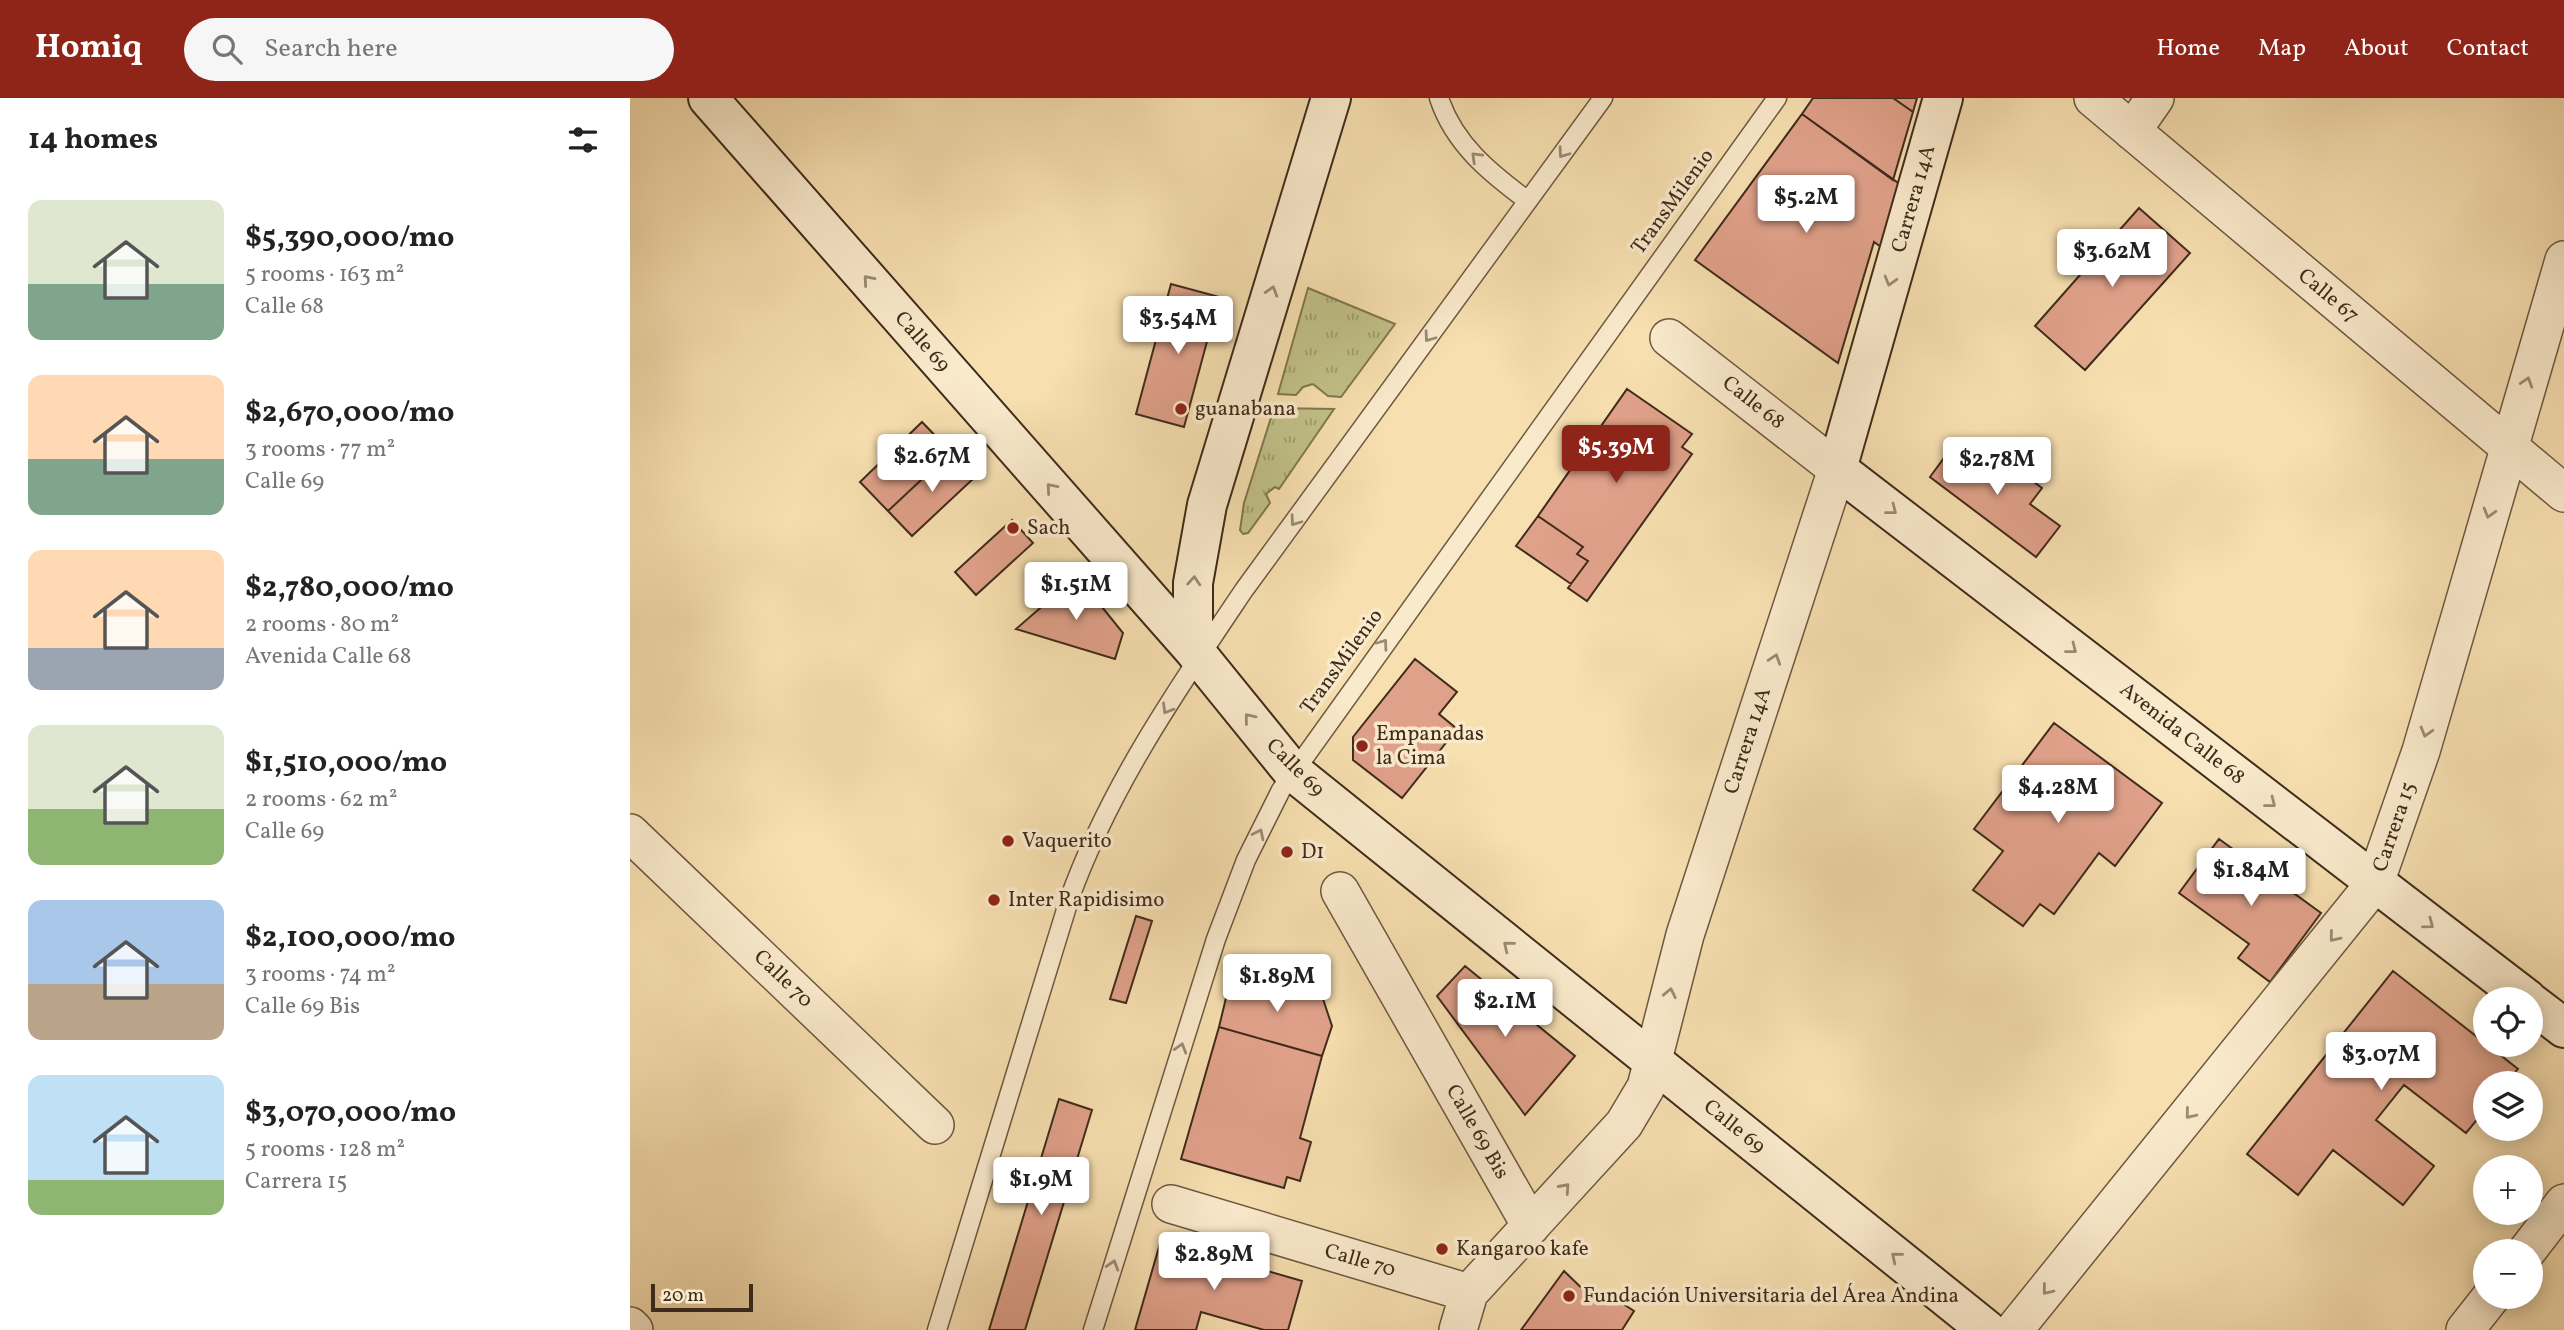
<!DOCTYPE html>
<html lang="en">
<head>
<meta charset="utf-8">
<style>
  :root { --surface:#fff; --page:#f6f6f6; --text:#222; --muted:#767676; --accent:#8f2418 }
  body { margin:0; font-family:Vollkorn,serif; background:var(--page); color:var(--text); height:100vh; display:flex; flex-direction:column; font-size:26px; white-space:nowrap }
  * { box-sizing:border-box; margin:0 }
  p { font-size:23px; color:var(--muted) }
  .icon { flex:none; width:38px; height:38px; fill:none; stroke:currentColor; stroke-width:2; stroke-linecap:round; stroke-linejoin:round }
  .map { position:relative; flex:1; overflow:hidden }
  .side { display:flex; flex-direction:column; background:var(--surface); width:630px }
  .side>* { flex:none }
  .fabs { position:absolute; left:1843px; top:889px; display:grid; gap:14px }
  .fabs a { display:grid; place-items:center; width:70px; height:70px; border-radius:50%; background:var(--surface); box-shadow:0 4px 18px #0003; font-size:35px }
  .scale { position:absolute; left:21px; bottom:18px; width:102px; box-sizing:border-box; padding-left:7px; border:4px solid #3f2b1b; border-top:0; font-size:19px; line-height:24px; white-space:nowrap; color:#3f2b1b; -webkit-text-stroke:5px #faeacc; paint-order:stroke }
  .price { position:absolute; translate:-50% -60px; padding:0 16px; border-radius:7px; background:#fff; color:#222; font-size:23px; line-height:46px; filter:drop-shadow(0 2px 4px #0008) }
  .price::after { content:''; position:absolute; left:50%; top:42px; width:21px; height:16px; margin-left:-10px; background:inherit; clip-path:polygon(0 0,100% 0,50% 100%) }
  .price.active { background:var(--accent); color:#fff }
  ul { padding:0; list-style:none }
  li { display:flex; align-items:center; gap:21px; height:175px; padding:0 28px }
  li span { display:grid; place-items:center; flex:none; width:196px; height:140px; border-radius:14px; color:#555 }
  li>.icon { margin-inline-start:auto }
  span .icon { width:84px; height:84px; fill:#fffc; stroke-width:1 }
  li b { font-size:30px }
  h2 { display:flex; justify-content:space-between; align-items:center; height:84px; padding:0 28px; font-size:30px }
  header { display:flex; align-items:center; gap:42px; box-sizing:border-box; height:98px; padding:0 35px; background:var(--accent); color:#fff }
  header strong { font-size:33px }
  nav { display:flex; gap:38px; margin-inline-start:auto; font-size:24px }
  .search { width:490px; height:63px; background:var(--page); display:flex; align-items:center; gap:18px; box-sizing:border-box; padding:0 24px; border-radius:38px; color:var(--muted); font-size:26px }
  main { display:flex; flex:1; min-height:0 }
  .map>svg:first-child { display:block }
  .grass { fill:url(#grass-tufts); stroke:#807652; stroke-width:2 }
  .building { fill:#e0a18a; stroke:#3f2b1b; stroke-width:2 }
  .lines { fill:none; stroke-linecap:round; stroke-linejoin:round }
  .lane-casing { stroke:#6d5840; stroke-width:21 }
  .street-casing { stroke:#6d5840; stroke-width:40 }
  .secondary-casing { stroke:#3f2b1b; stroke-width:42 }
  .lane { stroke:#faeacc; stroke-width:18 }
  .street { stroke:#faeacc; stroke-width:37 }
  .secondary { stroke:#faeacc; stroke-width:38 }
  .oneway { stroke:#9c8a74 }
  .poi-dot { fill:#8f2418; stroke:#faeacc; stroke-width:2.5 }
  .labels { text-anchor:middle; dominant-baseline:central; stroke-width:7; stroke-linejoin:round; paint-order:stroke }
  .street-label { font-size:21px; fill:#3f2b1b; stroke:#faeacc }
  .poi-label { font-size:21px; fill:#3f2b1b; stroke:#faeacc; text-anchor:start }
</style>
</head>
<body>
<header>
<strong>Homiq</strong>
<div class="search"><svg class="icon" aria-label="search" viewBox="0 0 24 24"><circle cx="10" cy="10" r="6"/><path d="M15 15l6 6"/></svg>Search here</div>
<nav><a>Home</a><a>Map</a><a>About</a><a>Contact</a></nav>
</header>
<main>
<section class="side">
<h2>14 homes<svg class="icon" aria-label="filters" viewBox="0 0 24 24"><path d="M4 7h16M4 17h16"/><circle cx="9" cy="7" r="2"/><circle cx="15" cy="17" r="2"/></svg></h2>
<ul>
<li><span style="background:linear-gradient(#dfe7d0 60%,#7fa58c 0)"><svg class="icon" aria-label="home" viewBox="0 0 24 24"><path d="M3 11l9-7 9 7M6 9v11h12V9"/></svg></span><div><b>$5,390,000/mo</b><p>5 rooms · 163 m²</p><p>Calle 68</p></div></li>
<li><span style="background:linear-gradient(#ffd9b3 60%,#7fa58c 0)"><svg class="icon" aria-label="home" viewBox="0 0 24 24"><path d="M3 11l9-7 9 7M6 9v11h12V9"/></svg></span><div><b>$2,670,000/mo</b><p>3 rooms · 77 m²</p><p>Calle 69</p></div></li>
<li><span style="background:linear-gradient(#ffd9b3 70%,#9aa5b1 0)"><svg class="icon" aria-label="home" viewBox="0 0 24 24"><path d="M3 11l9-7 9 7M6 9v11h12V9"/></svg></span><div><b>$2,780,000/mo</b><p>2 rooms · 80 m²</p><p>Avenida Calle 68</p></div></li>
<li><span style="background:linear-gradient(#dfe7d0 60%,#8fb573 0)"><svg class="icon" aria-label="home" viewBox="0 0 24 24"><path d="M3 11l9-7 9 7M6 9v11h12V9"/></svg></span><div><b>$1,510,000/mo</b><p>2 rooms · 62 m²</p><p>Calle 69</p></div></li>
<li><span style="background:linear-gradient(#a9c7e8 60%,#b9a48a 0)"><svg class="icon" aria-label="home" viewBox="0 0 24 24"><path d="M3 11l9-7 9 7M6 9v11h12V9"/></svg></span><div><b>$2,100,000/mo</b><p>3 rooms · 74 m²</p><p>Calle 69 Bis</p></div></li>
<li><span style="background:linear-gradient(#bfe0f5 75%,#8fb573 0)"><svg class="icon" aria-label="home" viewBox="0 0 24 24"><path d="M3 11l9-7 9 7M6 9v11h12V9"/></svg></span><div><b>$3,070,000/mo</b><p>5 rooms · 128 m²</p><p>Carrera 15</p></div></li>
</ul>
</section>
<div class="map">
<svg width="1934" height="1232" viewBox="0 0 1934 1232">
  <defs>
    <pattern id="grass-tufts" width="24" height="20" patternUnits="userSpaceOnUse" patternTransform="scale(1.75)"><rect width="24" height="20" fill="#c1c088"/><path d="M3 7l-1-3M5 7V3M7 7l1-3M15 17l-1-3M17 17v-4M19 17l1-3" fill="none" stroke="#9e9c6e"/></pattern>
  </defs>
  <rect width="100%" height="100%" fill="#f7dfb0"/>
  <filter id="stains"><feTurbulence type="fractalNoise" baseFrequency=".00286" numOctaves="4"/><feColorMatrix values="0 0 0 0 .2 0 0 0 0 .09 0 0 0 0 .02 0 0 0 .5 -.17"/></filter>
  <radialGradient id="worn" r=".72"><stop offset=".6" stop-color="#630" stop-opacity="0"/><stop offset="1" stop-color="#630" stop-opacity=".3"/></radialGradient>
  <path class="grass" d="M 678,190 L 765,226 L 711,299 L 698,298 L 683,286 L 673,289 L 666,297 L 648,296 Z
    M 644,310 L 704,311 L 649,391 L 645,389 L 636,396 L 640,405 L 618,435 L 613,436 L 610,432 L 614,405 Z"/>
  <path class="building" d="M 1183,0 L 1263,0 L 1283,14 L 1263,82 L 1172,16 Z
    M 1263,0 L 1287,0 L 1283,14 Z
    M 1172,16 L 1271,87 L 1251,149 L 1244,144 L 1208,265 L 1065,162 Z
    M 1509,110 L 1560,155 L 1455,272 L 1405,228 Z
    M 541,186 L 589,199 L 554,329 L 506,316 Z
    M 997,291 L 1062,336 L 1052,349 L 1062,356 L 957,503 L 938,490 L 958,463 L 947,456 L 953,449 L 908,418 Z
    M 292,324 L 321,354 L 258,413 L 230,384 Z
    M 1325,345 L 1357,369 L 1366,356 L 1412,390 L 1400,406 L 1430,428 L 1406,459 L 1300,379 Z
    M 321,354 L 345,379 L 282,438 L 258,413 Z
    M 908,418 L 953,449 L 947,456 L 958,463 L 941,486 L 886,448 Z
    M 382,422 L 403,445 L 346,497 L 325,474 Z
    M 447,478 L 493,535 L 485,561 L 386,531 Z
    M 785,561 L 827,594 L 809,616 L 827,631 L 772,700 L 723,662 L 723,639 Z
    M 1424,625 L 1532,705 L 1485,768 L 1469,755 L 1424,816 L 1410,806 L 1393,828 L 1343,792 L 1373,753 L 1344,731 Z
    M 1589,741 L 1691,815 L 1640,884 L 1608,860 L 1619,846 L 1549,795 Z
    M 506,818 L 522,823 L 496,905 L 480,901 Z
    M 835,868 L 945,958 L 895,1017 L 807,898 Z
    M 1763,873 L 1888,971 L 1876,985 L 1855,985 L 1855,1012 L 1836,1035 L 1774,987 L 1746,1022 L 1804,1068 L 1773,1107 L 1703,1052 L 1668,1097 L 1617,1056 Z
    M 602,875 L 692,898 L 702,928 L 692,958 L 589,929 Z
    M 589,929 L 692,958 L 670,1040 L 681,1044 L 670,1083 L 657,1079 L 654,1090 L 551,1061 Z
    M 429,1001 L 462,1012 L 395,1232 L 359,1232 Z
    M 531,1142 L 672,1183 L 658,1232 L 634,1232 L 571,1214 L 566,1232 L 505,1232 Z
    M 934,1173 L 966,1204 L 973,1193 L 1004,1213 L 992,1232 L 891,1232 Z"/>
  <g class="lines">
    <g class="lane-casing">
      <path id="lane" d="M 809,0 C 824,46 860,75 898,103
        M 307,1232 L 439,802 C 479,690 548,590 614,492 L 973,0
        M 463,1232 L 586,841 L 616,762 L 651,692 L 1147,0"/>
    </g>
    <g class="street-casing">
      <path id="street" d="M 1463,0 L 1934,395
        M 1502,33 L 1525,0
        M 0,735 L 305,1027
        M 710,793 L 901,1128
        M 541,1106 L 839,1195
        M 1897,1153 L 1934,1105
        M 0,1228 L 4,1232
        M 828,1232 L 839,1195 L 994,1026 L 1016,989 L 1055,837 L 1207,371 L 1039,240
        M 1384,1232 L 1745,785 L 1791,653 L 1934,162
        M 1835,1232 L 1861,1199"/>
    </g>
    <g class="secondary-casing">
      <path id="secondary" d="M 78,0 L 563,551 L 662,673 L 1357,1232
        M 1313,0 L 1207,371 L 1897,901
        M 563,551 L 563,485 L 577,407 L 701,0
        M 1900,904 L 1934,930"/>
    </g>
    <use href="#lane" class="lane"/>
    <use href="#street" class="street"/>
    <use href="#secondary" class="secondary"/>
  </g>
  <defs><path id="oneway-chevron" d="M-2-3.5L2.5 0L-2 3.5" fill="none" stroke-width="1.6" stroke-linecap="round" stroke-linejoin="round" transform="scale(1.75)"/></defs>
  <g class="oneway">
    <use href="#oneway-chevron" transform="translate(933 55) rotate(126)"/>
    <use href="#oneway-chevron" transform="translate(846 59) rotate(-136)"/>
    <use href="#oneway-chevron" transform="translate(238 182) rotate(-131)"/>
    <use href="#oneway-chevron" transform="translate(1260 183) rotate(106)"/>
    <use href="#oneway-chevron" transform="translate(642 193) rotate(-73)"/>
    <use href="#oneway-chevron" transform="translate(799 239) rotate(126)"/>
    <use href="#oneway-chevron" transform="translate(1897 284) rotate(-73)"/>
    <use href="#oneway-chevron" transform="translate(421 390) rotate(-131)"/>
    <use href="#oneway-chevron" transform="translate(1262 412) rotate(38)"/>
    <use href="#oneway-chevron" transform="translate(1859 415) rotate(106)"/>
    <use href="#oneway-chevron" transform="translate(665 423) rotate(126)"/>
    <use href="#oneway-chevron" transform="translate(564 483) rotate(-86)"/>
    <use href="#oneway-chevron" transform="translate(753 546) rotate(-54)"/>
    <use href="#oneway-chevron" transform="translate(1442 551) rotate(38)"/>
    <use href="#oneway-chevron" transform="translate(1145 561) rotate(-72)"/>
    <use href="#oneway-chevron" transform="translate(537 611) rotate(121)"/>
    <use href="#oneway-chevron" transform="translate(619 620) rotate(-129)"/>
    <use href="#oneway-chevron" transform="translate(1796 634) rotate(106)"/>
    <use href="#oneway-chevron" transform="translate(1641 705) rotate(38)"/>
    <use href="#oneway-chevron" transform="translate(629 736) rotate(-64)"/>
    <use href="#oneway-chevron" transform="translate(1799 826) rotate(37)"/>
    <use href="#oneway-chevron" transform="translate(1704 839) rotate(129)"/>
    <use href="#oneway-chevron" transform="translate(878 848) rotate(-141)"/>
    <use href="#oneway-chevron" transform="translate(1040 895) rotate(-78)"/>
    <use href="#oneway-chevron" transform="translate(551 950) rotate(-73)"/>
    <use href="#oneway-chevron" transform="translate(1560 1016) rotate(129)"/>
    <use href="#oneway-chevron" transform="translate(935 1090) rotate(-48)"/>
    <use href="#oneway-chevron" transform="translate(1266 1159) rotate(-141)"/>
    <use href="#oneway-chevron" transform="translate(483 1167) rotate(-73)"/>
    <use href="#oneway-chevron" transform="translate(1417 1192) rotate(129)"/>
  </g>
  <g class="poi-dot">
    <circle cx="551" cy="311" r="7"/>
    <circle cx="383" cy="430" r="7"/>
    <circle cx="732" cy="648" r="7"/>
    <circle cx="378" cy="743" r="7"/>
    <circle cx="657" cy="754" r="7"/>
    <circle cx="364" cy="802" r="7"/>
    <circle cx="812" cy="1151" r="7"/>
    <circle cx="939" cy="1198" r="7"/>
  </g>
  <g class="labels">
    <g class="street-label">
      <text transform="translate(1284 101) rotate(-74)">Carrera 14A</text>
      <text transform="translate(1043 104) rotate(-54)">TransMilenio</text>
      <text transform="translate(1698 198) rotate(40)">Calle 67</text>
      <text transform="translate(292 244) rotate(49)">Calle 69</text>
      <text transform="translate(1123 305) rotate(38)">Calle 68</text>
      <text transform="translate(712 564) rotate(-54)">TransMilenio</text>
      <text transform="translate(1552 636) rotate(38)">Avenida Calle 68</text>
      <text transform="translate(1118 643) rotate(-72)">Carrera 14A</text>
      <text transform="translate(665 670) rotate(45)">Calle 69</text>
      <text transform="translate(1765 729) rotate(-71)">Carrera 15</text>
      <text transform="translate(153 881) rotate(44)">Calle 70</text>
      <text transform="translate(1104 1029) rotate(39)">Calle 69</text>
      <text transform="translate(847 1034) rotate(60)">Calle 69 Bis</text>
      <text transform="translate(730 1163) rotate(16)">Calle 70</text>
    </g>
    <g class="poi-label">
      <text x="565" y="311">guanabana</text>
      <text x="397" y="430">Sach</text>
      <text x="746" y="636">Empanadas<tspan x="746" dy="24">la Cima</tspan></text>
      <text x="392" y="743">Vaquerito</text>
      <text x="671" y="754">D1</text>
      <text x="378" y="802">Inter Rapidisimo</text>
      <text x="826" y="1151">Kangaroo kafe</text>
      <text x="953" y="1198">Fundación Universitaria del Área Andina</text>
    </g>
  </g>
  <rect width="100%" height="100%" filter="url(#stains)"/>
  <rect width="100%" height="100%" fill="url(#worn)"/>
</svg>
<div class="fabs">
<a><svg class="icon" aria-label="locate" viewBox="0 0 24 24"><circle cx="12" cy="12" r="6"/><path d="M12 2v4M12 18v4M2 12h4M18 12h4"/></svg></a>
<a><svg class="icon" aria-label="layers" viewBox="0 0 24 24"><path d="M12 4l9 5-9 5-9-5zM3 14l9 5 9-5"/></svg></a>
<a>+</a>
<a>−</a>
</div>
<div class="scale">20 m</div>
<b class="price" style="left:1176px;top:137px">$5.2M</b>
<b class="price" style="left:1482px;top:191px">$3.62M</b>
<b class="price" style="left:548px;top:258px">$3.54M</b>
<b class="price active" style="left:986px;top:387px">$5.39M</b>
<b class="price" style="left:302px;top:396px">$2.67M</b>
<b class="price" style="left:1367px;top:399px">$2.78M</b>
<b class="price" style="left:446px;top:524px">$1.51M</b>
<b class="price" style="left:1428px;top:727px">$4.28M</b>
<b class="price" style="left:1621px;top:810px">$1.84M</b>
<b class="price" style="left:647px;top:916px">$1.89M</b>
<b class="price" style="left:875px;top:941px">$2.1M</b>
<b class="price" style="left:1751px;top:994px">$3.07M</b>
<b class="price" style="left:411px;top:1119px">$1.9M</b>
<b class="price" style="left:584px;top:1194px">$2.89M</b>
</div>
</main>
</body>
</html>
